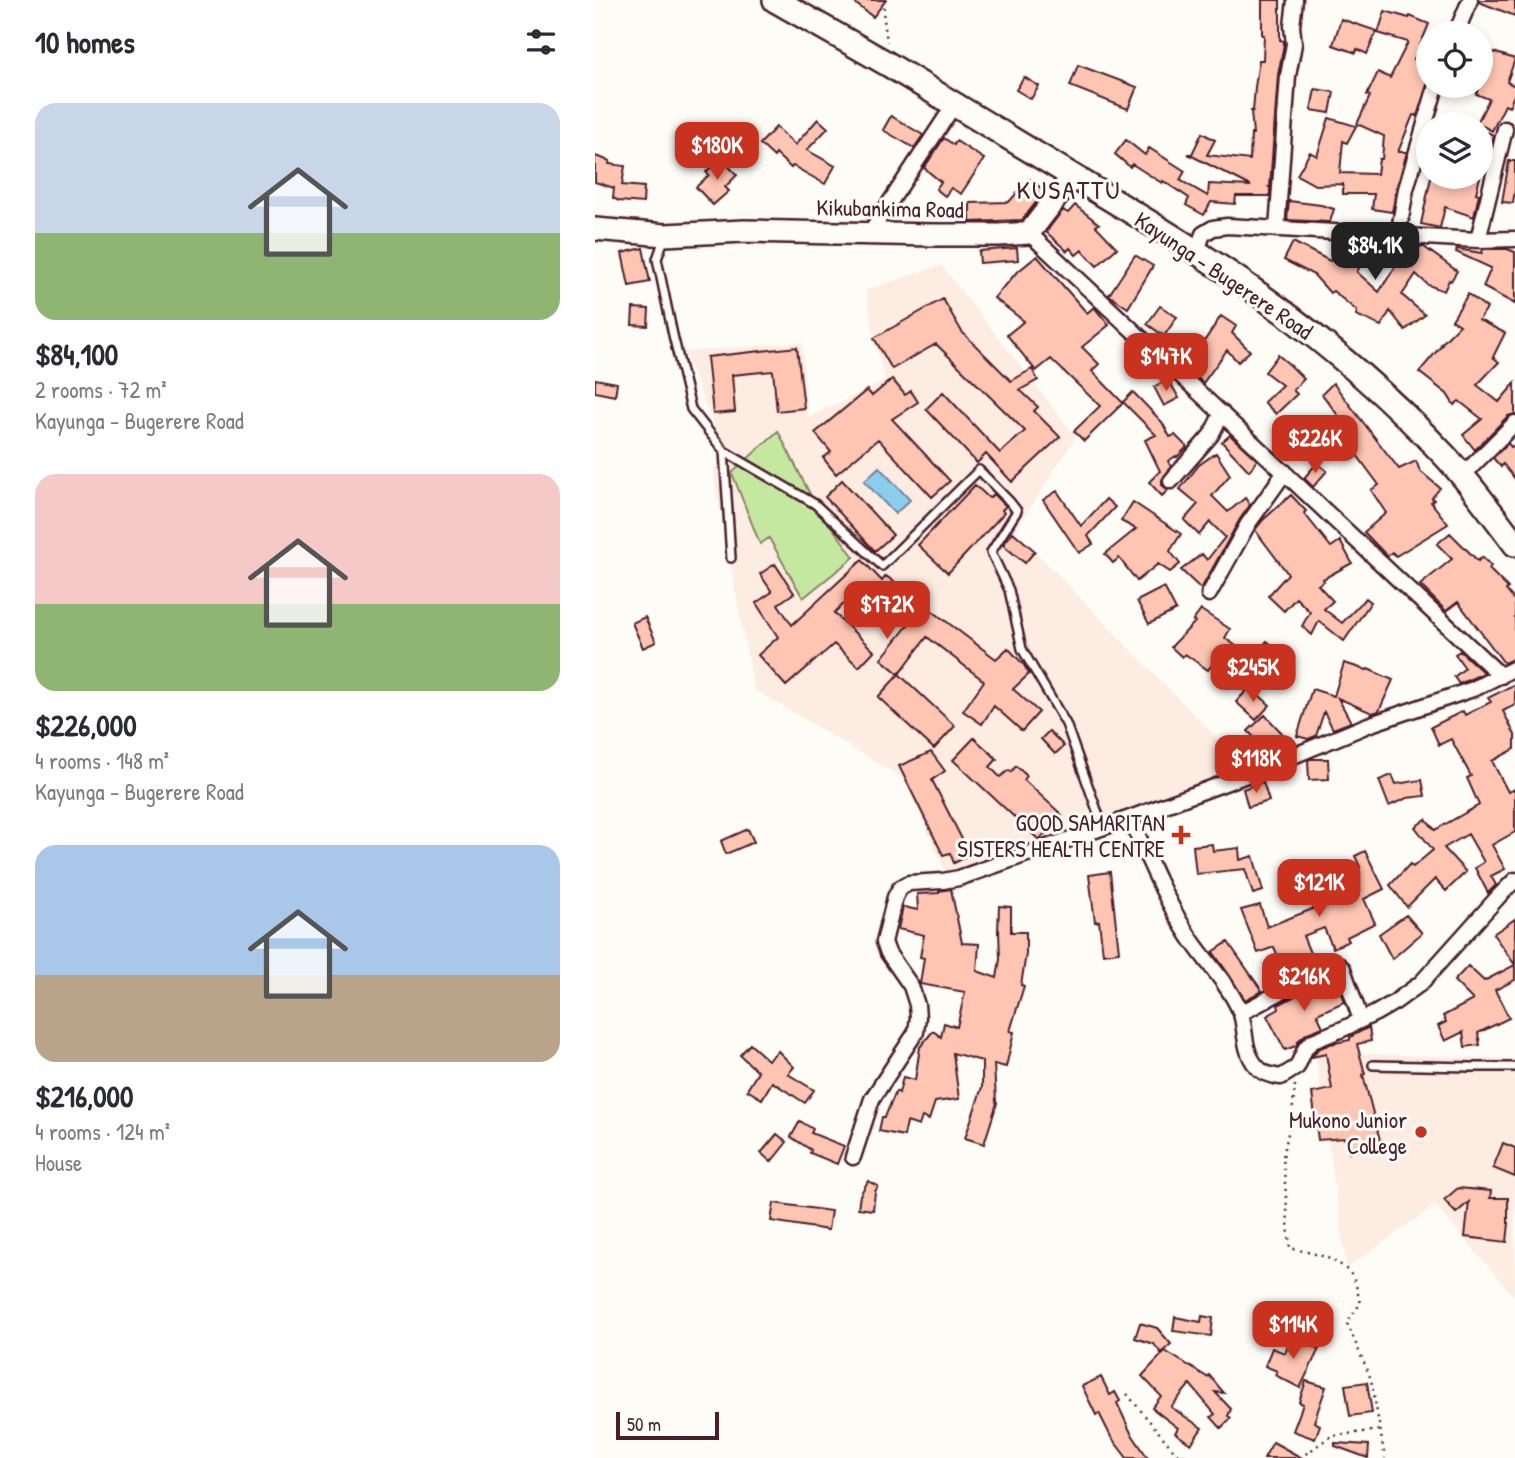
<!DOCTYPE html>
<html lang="en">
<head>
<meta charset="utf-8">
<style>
  :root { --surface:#fff; --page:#f7f7f7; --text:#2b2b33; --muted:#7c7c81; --accent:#c8321e }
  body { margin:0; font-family:"Patrick Hand",sans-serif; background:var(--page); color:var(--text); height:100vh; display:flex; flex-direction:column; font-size:26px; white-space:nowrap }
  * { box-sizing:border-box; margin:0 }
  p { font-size:23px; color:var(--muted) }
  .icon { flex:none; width:38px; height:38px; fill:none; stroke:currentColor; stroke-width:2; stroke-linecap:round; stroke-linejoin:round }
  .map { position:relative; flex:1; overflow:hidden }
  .details { display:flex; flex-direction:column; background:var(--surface); width:595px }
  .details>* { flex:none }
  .tools { position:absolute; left:821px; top:21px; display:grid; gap:14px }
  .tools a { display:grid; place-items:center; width:77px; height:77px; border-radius:50%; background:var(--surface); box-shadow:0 4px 10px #0003; font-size:35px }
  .scale { position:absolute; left:21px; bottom:18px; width:103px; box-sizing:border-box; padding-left:7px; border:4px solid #4a1f2b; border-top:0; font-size:19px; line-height:24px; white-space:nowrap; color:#4a1f2b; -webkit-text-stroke:5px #fdfcf7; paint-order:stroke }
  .price { position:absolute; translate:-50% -60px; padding:0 16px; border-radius:14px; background:var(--accent); color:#fff; font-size:23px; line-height:46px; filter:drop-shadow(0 2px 4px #0008) }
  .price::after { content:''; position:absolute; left:50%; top:42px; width:21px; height:16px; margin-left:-10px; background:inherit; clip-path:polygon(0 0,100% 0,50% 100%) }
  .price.current { background:#222; color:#fff }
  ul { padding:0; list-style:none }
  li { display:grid; align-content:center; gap:14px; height:371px; padding:0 35px }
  li span { display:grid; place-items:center; height:217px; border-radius:21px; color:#555 }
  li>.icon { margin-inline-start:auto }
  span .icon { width:126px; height:126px; fill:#fffc; stroke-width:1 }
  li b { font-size:30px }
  h2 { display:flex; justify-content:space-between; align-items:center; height:84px; padding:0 35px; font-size:30px }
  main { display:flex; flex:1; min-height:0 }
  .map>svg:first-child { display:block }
  .built { fill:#fdece2 }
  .green { fill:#c5e8a1; stroke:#888466; stroke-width:2 }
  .water { fill:#8ccded; stroke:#72879f; stroke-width:2 }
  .building { fill:#fec5b2; stroke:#4a1f2b; stroke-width:2 }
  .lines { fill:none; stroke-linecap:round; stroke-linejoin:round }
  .lane-casing { stroke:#4a1f2b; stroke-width:12 }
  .street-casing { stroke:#4a1f2b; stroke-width:19 }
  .secondary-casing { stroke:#4a1f2b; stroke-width:26 }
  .primary-casing { stroke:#4a1f2b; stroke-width:28 }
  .path { stroke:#4a1f2b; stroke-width:2.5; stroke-dasharray:2 5; stroke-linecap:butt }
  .lane { stroke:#fdfcf7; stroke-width:7 }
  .street { stroke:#fdfcf7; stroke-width:14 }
  .secondary { stroke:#fdfcf7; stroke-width:21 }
  .primary { stroke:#fdfcf7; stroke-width:23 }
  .poi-dot { fill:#c8321e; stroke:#fdfcf7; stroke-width:2.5 }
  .labels { text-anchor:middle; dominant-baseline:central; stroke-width:6; stroke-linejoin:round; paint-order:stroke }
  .street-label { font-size:23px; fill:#4a1f2b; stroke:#fdfcf7 }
  .poi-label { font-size:23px; fill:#4a1f2b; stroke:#fdfcf7; text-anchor:end }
  .quarter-label { font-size:26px; letter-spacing:2px; fill:#4a1f2b; stroke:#fdfcf7 }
</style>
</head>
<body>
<main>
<section class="details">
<h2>10 homes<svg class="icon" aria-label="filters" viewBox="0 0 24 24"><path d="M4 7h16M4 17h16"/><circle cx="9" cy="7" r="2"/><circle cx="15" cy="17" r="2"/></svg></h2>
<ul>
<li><span style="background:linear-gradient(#c9d6e8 60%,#8fb573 0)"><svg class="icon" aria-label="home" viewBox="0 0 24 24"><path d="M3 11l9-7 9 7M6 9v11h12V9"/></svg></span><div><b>$84,100</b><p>2 rooms · 72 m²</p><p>Kayunga - Bugerere Road</p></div></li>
<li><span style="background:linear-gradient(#f6c9c9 60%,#8fb573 0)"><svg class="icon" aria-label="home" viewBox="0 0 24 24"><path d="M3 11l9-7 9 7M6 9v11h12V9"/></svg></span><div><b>$226,000</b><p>4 rooms · 148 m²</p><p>Kayunga - Bugerere Road</p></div></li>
<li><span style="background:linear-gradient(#a9c7e8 60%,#b9a48a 0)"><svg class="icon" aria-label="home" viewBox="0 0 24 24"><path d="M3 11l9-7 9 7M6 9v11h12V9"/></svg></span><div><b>$216,000</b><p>4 rooms · 124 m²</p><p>House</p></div></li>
</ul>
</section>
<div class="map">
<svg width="920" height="1458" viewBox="0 0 920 1458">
  <rect width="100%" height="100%" fill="#fdfcf7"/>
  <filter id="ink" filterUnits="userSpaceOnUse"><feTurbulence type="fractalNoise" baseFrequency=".0143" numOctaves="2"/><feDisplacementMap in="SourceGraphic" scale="14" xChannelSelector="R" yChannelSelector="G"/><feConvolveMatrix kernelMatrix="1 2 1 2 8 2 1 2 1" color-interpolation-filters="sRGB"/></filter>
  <g filter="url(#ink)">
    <path class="built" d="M 346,265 L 481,437 L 420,531 L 652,769 L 530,814 L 352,875 L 309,779 L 159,689 L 118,472 L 129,451 L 89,352 L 207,342 L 212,418 L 290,381 L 279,338 L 271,290 Z
      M 720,1052 L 920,1059 L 920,1297 L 840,1205 L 752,1268 Z"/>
    <path class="green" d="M 183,431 L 220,504 L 259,557 L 208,598 L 174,538 L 165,544 L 137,473 Z"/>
    <path class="water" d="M 284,467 L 315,500 L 300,514 L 269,481 Z"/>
    <path class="building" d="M 256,0 L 291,0 L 278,17 Z
      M 667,0 L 685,0 L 685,40 L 689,41 L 689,44 L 683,75 L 675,187 L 674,187 L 675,188 L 675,196 L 641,196 L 640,204 L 616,202 L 609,215 L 591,205 L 594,198 L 568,181 L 567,183 L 537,164 L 535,167 L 520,154 L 531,140 L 550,155 L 554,148 L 590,171 L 585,180 L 613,196 L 614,184 L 656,186 L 593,154 L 597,154 L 607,133 L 620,140 L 612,155 L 655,160 L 656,134 L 658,134 L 656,111 L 658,111 L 660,87 L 664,60 L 668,60 L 669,35 L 667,35 Z
      M 884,0 L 920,0 L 920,16 L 884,2 Z
      M 790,11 L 814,18 L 815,16 L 834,24 L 819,60 L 833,66 L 833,81 L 822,116 L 818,115 L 803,152 L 812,152 L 802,187 L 797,212 L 777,209 L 779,194 L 748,194 L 748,184 L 720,185 L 702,175 L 715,152 L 722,156 L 734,118 L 761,126 L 752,143 L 748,141 L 745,173 L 782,174 L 784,159 L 787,159 L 789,136 L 762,124 L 775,96 L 772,95 L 783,72 L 795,78 L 813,42 L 783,33 Z
      M 746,19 L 782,31 L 772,54 L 762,49 L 761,53 L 738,45 Z
      M 886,46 L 895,51 L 920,59 L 912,82 L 920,86 L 920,93 L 914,107 L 910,105 L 897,131 L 882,123 L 894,99 L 881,94 L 891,70 L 886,68 Z
      M 483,65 L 542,87 L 533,109 L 475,86 Z
      M 429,77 L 444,86 L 436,99 L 421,90 Z
      M 720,89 L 739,92 L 735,113 L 716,110 Z
      M 296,116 L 328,135 L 319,148 L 288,130 Z
      M 223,119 L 233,128 L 212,150 L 240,166 L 230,184 L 198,166 L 196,168 L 181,154 L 179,157 L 165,144 L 181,127 L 200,145 Z
      M 889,131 L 899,135 L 892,162 L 886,162 L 886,141 Z
      M 349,138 L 359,145 L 361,141 L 389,159 L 366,194 L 356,188 L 350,196 L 341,189 L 346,182 L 329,168 Z
      M 0,156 L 15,161 L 14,164 L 30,166 L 27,185 L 49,187 L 48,203 L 24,201 L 18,198 L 19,188 L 0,182 Z
      M 126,158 L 142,175 L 130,187 L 134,191 L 118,205 L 101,187 L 114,175 L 111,172 Z
      M 914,161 L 920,161 L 920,190 L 918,203 L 907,202 Z
      M 836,177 L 848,177 L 862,180 L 863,177 L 885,177 L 881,193 L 884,194 L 879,217 L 850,207 L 845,228 L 826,224 Z
      M 434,179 L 450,191 L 427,220 L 375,222 L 375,203 L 414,202 Z
      M 694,201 L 726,205 L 739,209 L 735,222 L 692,220 Z
      M 480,205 L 504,224 L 501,226 L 522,248 L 502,266 L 487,250 L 481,255 L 475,248 L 472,251 L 451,232 L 468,210 L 473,213 Z
      M 698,242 L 735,261 L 740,256 L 750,267 L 763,243 L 776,245 L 762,272 L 784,292 L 804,261 L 817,263 L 821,246 L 829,247 L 862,271 L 856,281 L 854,280 L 849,291 L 833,285 L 821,274 L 807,295 L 830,315 L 810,330 L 795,311 L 786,326 L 761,315 L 762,311 L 738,291 L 735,293 L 719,275 L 689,260 Z
      M 48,248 L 55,282 L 34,286 L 27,253 Z
      M 422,248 L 423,260 L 385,263 L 384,251 Z
      M 862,249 L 887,253 L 888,249 L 912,249 L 920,252 L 920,304 L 888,287 L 896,268 L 861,252 Z
      M 540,255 L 558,266 L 533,308 L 514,295 Z
      M 442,256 L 492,313 L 499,307 L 514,325 L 487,347 L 504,364 L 497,371 L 528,403 L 489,441 L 479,431 L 505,406 L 456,359 L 441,371 L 412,335 L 429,321 L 399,298 L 410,285 L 411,285 L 420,274 Z
      M 873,294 L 892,308 L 884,320 L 910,333 L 898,357 L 904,362 L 882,385 L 904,402 L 920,383 L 920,414 L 913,416 L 880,450 L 868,435 L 887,419 L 864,401 L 859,405 L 852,394 L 824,372 L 847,345 L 846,344 L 865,325 L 857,320 Z
      M 348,299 L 367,332 L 416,381 L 437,369 L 443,380 L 425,390 L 443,407 L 439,411 L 465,437 L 417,482 L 391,454 L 382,463 L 331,409 L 348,392 L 405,453 L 430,431 L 341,344 L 297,369 L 279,338 Z
      M 565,306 L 582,317 L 569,336 L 552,324 Z
      M 38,308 L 54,309 L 53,326 L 37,325 Z
      M 626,316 L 641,326 L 637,333 L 655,351 L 643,362 L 632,350 L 608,383 L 599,375 L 601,373 L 583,359 L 595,343 L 604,349 Z
      M 202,347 L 209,408 L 182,411 L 178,371 L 137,375 L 140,412 L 118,414 L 112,357 Z
      M 683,355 L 695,365 L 709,379 L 698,390 L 702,394 L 681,414 L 669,402 L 687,385 L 670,372 Z
      M 0,379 L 22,383 L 20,396 L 0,392 Z
      M 297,379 L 310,395 L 316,391 L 323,402 L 297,419 L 355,481 L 337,497 L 283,439 L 241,474 L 228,458 L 236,452 L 220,433 L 272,390 L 277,396 Z
      M 573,379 L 584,398 L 569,406 L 559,387 Z
      M 738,383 L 804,469 L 821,461 L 825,471 L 845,488 L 837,498 L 839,500 L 836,502 L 853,524 L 801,556 L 797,552 L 792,556 L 769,532 L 791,513 L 776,490 L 784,485 L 756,447 L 763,442 L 727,394 Z
      M 538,392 L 567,422 L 575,437 L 580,435 L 592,447 L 582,457 L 581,456 L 573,461 L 576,467 L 567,480 L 567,485 L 573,490 L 567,496 L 554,482 L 565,471 L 550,440 L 561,435 L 528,402 Z
      M 635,435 L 662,460 L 654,471 L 627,442 Z
      M 913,443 L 916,447 L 920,445 L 920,479 L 908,464 L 906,467 L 898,458 Z
      M 621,453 L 635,475 L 617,496 L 633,512 L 650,498 L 655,505 L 645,519 L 606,589 L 586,570 L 607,554 L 612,560 L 630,537 L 615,522 L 604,535 L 589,520 L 603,504 L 585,489 L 604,465 Z
      M 722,463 L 732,471 L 718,487 L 709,478 Z
      M 247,480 L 298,535 L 280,551 L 230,497 Z
      M 380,485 L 394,498 L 399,494 L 411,506 L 407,510 L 409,513 L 353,573 L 323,545 Z
      M 462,491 L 486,526 L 511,499 L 520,507 L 493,536 L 498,544 L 484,553 L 448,500 Z
      M 696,495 L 711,511 L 709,513 L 736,547 L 745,541 L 757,563 L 728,579 L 729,581 L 723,585 L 738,601 L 729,609 L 747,623 L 771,598 L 776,602 L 749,641 L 724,621 L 717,635 L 707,626 L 715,612 L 701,598 L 689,611 L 673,596 L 693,574 L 660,530 L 668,520 Z
      M 538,502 L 586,534 L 575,551 L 585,564 L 575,572 L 563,564 L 542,581 L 524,558 L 518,563 L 510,554 L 541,529 L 526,521 Z
      M 418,532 L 440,551 L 430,563 L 408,545 Z
      M 855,533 L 883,561 L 887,557 L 896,566 L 894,569 L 913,588 L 911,590 L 920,601 L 920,658 L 909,663 L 863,602 L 851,611 L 825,585 L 857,559 L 842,544 Z
      M 267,560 L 287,581 L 291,576 L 401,659 L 413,648 L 429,665 L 434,674 L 418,689 L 444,712 L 427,731 L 399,706 L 387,724 L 368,711 L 389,681 L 332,637 L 304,674 L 286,659 L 314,624 L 266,588 L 239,613 L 279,651 L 264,667 L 239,644 L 191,686 L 163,655 L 183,637 L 161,603 L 177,592 L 165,574 L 180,564 L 199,593 L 183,604 L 197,625 Z
      M 569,587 L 581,610 L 554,624 L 542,601 Z
      M 606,610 L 635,629 L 630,638 L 656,657 L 649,667 L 627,651 L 613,670 L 590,654 L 587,657 L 576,647 L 600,622 L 598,621 Z
      M 50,617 L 61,642 L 48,648 L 37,623 Z
      M 672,641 L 694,659 L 683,672 L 661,654 Z
      M 865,651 L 889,673 L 864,684 L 859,677 L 870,668 L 860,654 Z
      M 749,663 L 772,670 L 773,669 L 798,680 L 784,711 L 777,713 L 743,698 L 756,722 L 738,729 L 729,712 L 721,736 L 713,739 L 702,736 L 717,689 L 739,696 Z
      M 304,674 L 360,726 L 339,749 L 283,697 Z
      M 920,684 L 920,705 L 908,711 L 920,735 L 920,749 L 897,761 L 913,792 L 920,789 L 920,832 L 897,845 L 910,869 L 896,876 L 901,885 L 893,893 L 880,868 L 889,862 L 873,834 L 849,848 L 871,872 L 851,891 L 840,879 L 812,907 L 795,885 L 815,864 L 818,867 L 838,850 L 820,827 L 831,819 L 840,830 L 884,805 L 872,778 L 876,776 L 856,739 L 844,745 L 836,727 L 868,711 L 870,715 L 896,702 L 893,698 Z
      M 655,687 L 675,705 L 661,720 L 641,702 Z
      M 670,715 L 687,733 L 670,749 L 653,731 Z
      M 454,731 L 469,746 L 460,754 L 446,739 Z
      M 379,738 L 402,759 L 395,767 L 405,777 L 414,770 L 416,772 L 421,766 L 432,776 L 429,780 L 467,815 L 444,840 L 358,760 Z
      M 336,752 L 350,771 L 337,780 L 375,855 L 359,863 L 355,853 L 348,855 L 304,766 Z
      M 715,759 L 733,759 L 734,779 L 714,780 L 713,760 Z
      M 797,775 L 801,784 L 827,780 L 830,796 L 812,798 L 794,806 L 784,780 Z
      M 668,782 L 674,801 L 653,807 L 648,789 Z
      M 153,829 L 159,842 L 131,854 L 126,841 Z
      M 617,844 L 618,851 L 644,848 L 645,860 L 658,856 L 668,891 L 658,894 L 650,869 L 601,874 L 598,846 Z
      M 770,851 L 789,889 L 769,899 L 780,923 L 752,937 L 754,941 L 738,948 L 729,928 L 708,936 L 717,958 L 689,970 L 679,947 L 663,953 L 646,910 L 665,905 L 672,927 L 715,910 L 734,901 L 732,897 L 759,886 L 753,873 L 765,867 L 760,856 Z
      M 515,872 L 524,952 L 508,954 L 504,921 L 500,922 L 494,875 Z
      M 356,889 L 367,943 L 384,944 L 382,971 L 402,978 L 405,959 L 404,931 L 403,932 L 404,906 L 416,907 L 416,932 L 431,932 L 431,954 L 426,985 L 429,986 L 415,1031 L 419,1032 L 411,1067 L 399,1064 L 401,1102 L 402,1103 L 389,1144 L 370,1138 L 387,1087 L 387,1061 L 358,1053 L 364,1099 L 340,1102 L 334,1120 L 327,1117 L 324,1126 L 312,1122 L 309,1136 L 284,1131 L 287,1117 L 290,1117 L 301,1091 L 304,1093 L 308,1077 L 320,1080 L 325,1047 L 338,1031 L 346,1037 L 349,1023 L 362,1027 L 370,992 L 325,984 L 329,958 L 325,957 L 329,935 L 303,929 L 308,907 L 323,910 L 322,894 L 344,893 L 344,891 Z
      M 811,915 L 827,933 L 797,959 L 784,934 Z
      M 920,919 L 920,980 L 900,990 L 914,1018 L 883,1033 L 885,1045 L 870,1047 L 868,1032 L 850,1041 L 843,1026 L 851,1022 L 848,1016 L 878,1000 L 859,981 L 873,966 L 889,981 L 920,965 L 898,934 Z
      M 633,942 L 667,991 L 650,1000 L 635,976 L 618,952 Z
      M 741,978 L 749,1002 L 722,1014 L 728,1027 L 712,1033 L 704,1040 L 701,1046 L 690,1050 L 672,1016 L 684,1009 L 683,1005 L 711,990 L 712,991 Z
      M 774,1027 L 776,1041 L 762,1044 L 770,1074 L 768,1075 L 786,1144 L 754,1153 L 750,1138 L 723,1140 L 717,1093 L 737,1089 L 731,1054 L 717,1057 L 723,1049 L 735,1044 L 755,1040 L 755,1037 Z
      M 155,1044 L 173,1060 L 183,1051 L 199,1067 L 193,1074 L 219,1090 L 210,1103 L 177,1082 L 167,1099 L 152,1090 L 163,1072 L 145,1055 Z
      M 205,1121 L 218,1129 L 216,1133 L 249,1146 L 242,1164 L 215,1153 L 216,1150 L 196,1137 Z
      M 182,1134 L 192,1142 L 176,1162 L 166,1153 Z
      M 908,1143 L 920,1148 L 920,1177 L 898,1168 Z
      M 273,1181 L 283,1186 L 280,1192 L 278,1210 L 263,1208 L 265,1195 Z
      M 863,1188 L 896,1191 L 895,1198 L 913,1198 L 913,1223 L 914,1223 L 912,1242 L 870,1237 L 874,1202 L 861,1213 L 849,1200 Z
      M 179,1203 L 236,1211 L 233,1230 L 176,1221 Z
      M 607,1316 L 618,1318 L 616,1336 L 578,1331 L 580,1317 L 606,1322 Z
      M 545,1323 L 562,1328 L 576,1344 L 566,1353 L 559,1344 L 540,1338 Z
      M 698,1334 L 710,1339 L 709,1342 L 724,1349 L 705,1388 L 680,1375 L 682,1371 L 670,1366 L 677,1348 L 690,1353 Z
      M 570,1351 L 612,1377 L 614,1375 L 629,1393 L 620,1392 L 636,1409 L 633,1416 L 636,1418 L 626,1428 L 616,1417 L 620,1414 L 595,1384 L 576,1407 L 607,1428 L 596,1444 L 580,1433 L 583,1428 L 557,1408 L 566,1396 L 547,1376 Z
      M 506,1377 L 515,1395 L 520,1392 L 525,1401 L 522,1403 L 536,1433 L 553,1458 L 532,1458 L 516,1437 L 504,1413 L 501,1415 L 487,1386 Z
      M 711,1381 L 731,1387 L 719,1422 L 725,1425 L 720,1439 L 698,1431 L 708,1404 L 704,1402 Z
      M 772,1382 L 777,1413 L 755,1416 L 750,1385 Z
      M 678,1442 L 707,1458 L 669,1458 Z
      M 740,1443 L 774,1445 L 773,1458 L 740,1446 Z"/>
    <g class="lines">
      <g class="lane-casing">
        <path id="lane" d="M 69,239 L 62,259 L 78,335 L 96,409 L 129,451 L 220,504 L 287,566 L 384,470 L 415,502 L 422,511 L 396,552 L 414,590 L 427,649 L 471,724 L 508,827
          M 129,451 L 136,558
          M 778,1065 L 876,1067 L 920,1067"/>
      </g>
      <g class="street-casing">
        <path id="street" d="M 861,33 L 875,0
          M 682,229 L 693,76 L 699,44 L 697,26 L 700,0
          M 434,233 L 906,676
          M 274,234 L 359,105
          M 803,236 L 811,189 L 841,86
          M 883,240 L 910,129
          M 602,251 L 608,234 L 618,228 L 632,226 L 883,240 L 920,239
          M 867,476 L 920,423
          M 576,481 L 616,435 L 627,413
          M 614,594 L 653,524 L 690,472
          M 535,818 C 553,858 570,899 593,935 C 609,960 633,983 645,1011 C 651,1026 648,1044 656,1058 C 663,1072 672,1075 686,1077 L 702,1067 L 711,1047 L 718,1041 L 750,1028 L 781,1013 L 800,1002 L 826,983 L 904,896 L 920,880
          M 646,1013 L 741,963 L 748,969 L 766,1020
          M 258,1157 L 277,1099 L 321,1032 L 323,1017 L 322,1005 L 316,986 L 293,953 L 289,942 L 300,897 L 305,888 L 314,883 L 348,881 L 364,878 L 535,818 L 657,773 L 773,725 L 878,689 L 920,668"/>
      </g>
      <g class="secondary-casing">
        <path id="secondary" d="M 0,229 L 70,235 L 149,231 L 339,235 L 404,235 L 434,233 L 478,176"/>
      </g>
      <g class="primary-casing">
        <path id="primary" d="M 180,0 L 291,63 L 565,229 C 669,292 767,367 851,457 C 876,484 898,515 920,544"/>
      </g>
      <path class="path" d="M 290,0 L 288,12 L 292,42
        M 700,1085 L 697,1115 L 688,1157 L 695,1248 C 715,1253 739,1256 754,1272 C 761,1279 763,1294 765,1304 L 752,1323 L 776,1379 L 790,1458
        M 532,1394 L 581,1453 L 596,1458
        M 705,1458 L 736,1436 L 785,1430"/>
      <use href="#lane" class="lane"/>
      <use href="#street" class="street"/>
      <use href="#secondary" class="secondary"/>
      <use href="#primary" class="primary"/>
    </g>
  </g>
  <g class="poi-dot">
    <path d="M582.5 824.5h7v7h7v7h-7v7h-7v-7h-7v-7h7z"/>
    <circle cx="826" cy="1132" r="7"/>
  </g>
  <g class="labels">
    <g class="street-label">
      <text transform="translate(295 208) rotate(1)">Kikubankima Road</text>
      <text transform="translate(629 275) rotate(34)">Kayunga - Bugerere Road</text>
    </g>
    <g class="poi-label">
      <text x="570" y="822">GOOD SAMARITAN<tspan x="570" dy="26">SISTERS HEALTH CENTRE</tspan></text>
      <text x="812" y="1119">Mukono Junior<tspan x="812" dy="26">College</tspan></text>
    </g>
    <g class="quarter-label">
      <text x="474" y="189">KUSATTU</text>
    </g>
  </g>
</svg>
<div class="tools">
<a><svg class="icon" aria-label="locate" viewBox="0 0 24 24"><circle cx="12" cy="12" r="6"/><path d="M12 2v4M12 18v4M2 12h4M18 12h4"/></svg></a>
<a><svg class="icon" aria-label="layers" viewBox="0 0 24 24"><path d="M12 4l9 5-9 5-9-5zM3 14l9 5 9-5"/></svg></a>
</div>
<div class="scale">50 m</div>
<b class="price" style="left:122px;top:182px">$180K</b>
<b class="price current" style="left:780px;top:282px">$84.1K</b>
<b class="price" style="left:571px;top:393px">$147K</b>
<b class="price" style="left:720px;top:475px">$226K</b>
<b class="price" style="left:292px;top:641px">$172K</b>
<b class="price" style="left:658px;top:704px">$245K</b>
<b class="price" style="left:661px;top:795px">$118K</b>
<b class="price" style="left:724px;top:919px">$121K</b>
<b class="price" style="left:709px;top:1013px">$216K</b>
<b class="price" style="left:698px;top:1361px">$114K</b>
</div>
</main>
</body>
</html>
